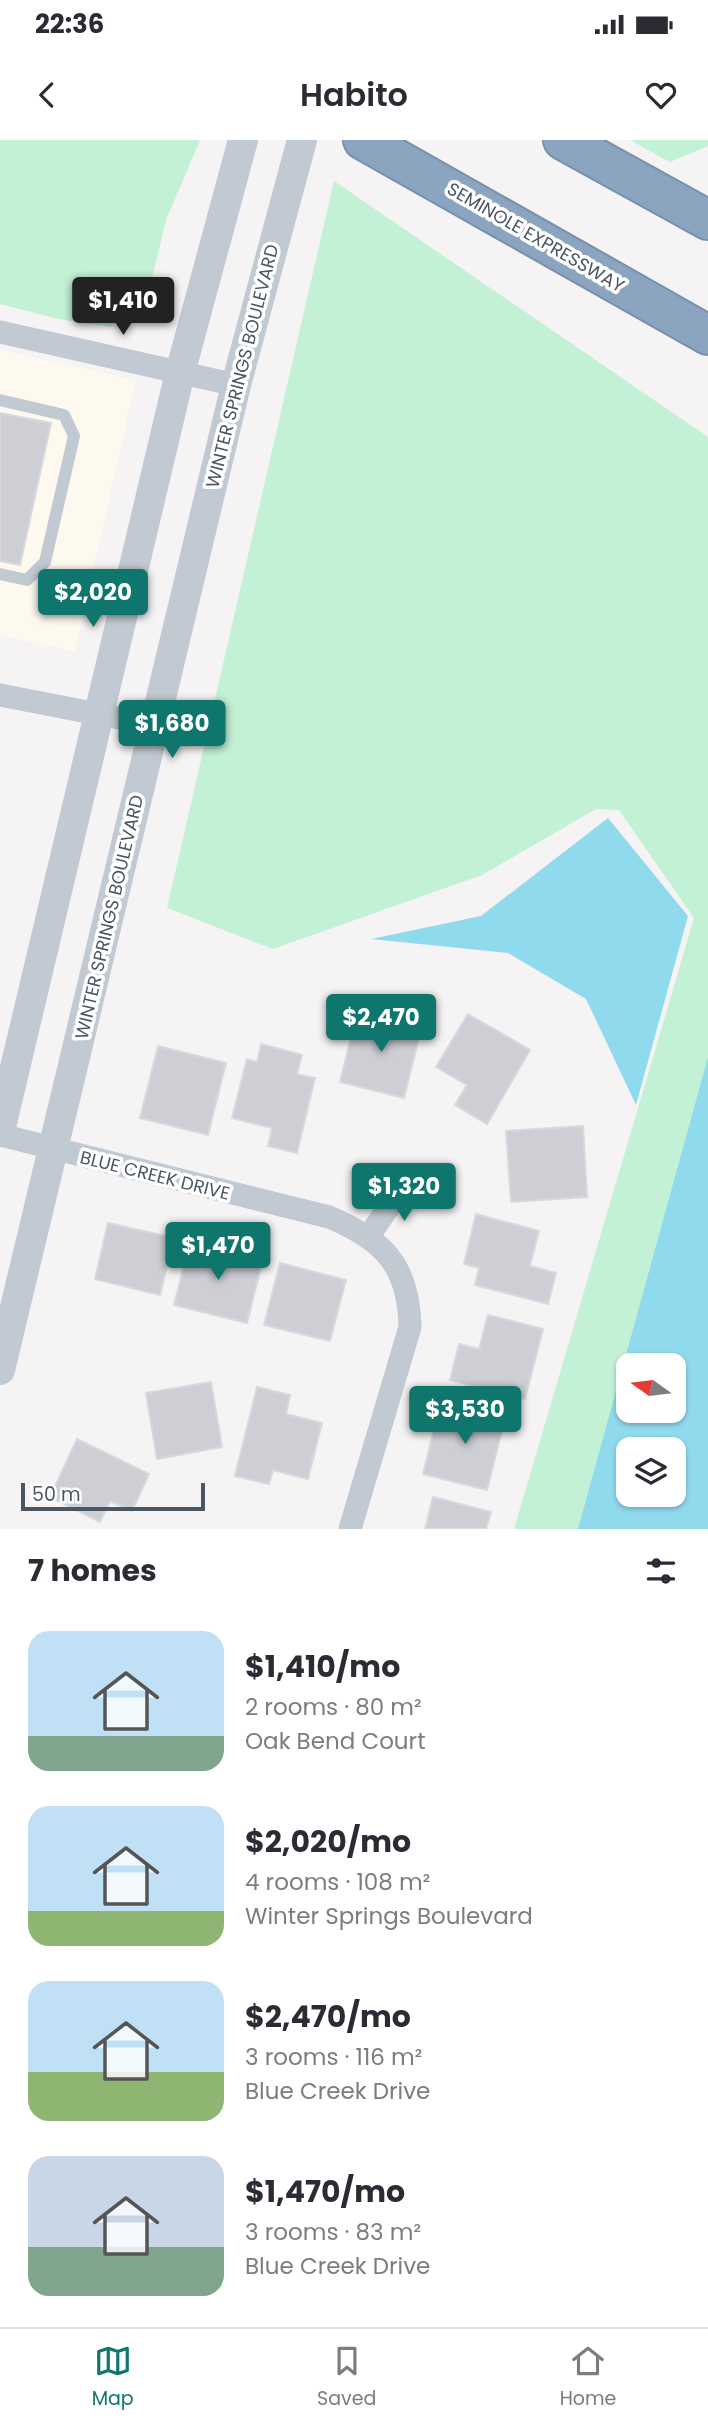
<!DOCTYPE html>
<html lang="en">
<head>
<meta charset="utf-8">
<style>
  :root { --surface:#fff; --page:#f7f7f7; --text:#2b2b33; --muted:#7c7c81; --line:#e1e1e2; --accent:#0f766e }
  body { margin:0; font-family:Poppins,sans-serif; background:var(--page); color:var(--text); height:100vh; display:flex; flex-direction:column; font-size:26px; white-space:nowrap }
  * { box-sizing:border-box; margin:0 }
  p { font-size:23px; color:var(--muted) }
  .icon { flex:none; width:38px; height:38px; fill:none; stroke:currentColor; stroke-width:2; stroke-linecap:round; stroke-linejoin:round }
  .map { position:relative; height:1389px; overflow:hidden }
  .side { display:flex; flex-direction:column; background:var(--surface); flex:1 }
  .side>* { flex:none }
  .needle { width:46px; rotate:284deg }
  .tools { position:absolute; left:616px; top:1213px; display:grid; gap:14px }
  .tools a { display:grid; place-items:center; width:70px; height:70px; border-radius:14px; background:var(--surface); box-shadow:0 2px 5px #0004; font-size:35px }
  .scale { position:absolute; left:21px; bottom:18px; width:184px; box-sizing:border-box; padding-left:7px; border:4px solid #4a5661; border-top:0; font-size:19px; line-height:24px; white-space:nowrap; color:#4a5661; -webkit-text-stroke:5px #fff; paint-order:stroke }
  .price { position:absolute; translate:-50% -60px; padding:0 16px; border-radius:7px; background:var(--accent); color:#fff; font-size:23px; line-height:46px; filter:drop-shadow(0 2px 4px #0008) }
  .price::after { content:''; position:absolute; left:50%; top:42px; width:21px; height:16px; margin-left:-10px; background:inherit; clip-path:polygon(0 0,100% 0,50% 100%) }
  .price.current { background:#222; color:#fff }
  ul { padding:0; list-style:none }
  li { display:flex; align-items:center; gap:21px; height:175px; padding:0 28px }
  li span { display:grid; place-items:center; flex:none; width:196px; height:140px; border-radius:21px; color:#555 }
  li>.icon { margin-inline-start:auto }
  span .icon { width:84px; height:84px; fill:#fffc; stroke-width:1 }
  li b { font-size:30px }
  h2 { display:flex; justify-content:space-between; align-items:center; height:84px; padding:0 28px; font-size:30px }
  .status { display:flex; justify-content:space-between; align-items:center; height:49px; padding:0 35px; background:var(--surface); direction:ltr }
  .status svg { height:19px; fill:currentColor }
  header { display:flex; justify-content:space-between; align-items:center; height:91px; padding:0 28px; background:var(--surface); font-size:32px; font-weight:600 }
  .tab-bar { display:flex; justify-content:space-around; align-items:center; height:98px; border-top:2px solid var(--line); background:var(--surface); font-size:19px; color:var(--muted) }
  .tab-bar a { display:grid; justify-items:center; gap:4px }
  .tab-bar .current { color:var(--accent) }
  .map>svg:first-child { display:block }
  .commercial { fill:#fdf9ef }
  .green { fill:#c3f1d5; fill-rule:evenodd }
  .water { fill:#90daee; fill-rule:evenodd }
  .building { fill:#cdcfd5; stroke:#d7d9de; stroke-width:2 }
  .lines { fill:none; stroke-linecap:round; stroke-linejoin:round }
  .motorway-casing { stroke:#7690ad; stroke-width:42 }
  .service { stroke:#c1cad2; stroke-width:12 }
  .minor { stroke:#c1cad2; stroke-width:23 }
  .tertiary { stroke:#c1cad2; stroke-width:30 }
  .motorway { stroke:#8ba5c1; stroke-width:38 }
  .labels { text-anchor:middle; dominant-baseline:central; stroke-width:7; stroke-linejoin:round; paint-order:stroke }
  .street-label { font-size:18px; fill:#4a5661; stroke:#fff }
</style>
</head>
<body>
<div class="status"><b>22:36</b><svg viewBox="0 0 49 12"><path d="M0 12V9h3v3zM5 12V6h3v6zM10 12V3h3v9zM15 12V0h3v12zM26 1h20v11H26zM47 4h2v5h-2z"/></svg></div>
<header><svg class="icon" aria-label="back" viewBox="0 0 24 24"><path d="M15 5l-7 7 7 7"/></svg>Habito<svg class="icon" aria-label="heart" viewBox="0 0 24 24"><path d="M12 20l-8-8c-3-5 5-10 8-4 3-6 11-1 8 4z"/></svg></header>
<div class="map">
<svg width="708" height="1389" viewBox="0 0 708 1389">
  <rect width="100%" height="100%" fill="#f5f3f3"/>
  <path class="commercial" d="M 0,209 L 136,240 L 75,512 L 0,495 Z"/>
  <path class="green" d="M 0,0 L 200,0 L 166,80 L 149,151 L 111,187 L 58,179 L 0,164 Z
    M 630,0 L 708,0 L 708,6 L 670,22 Z
    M 334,41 L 708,297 L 708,1389 L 514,1389 L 694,778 L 619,670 L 596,669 L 482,735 L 273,809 L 167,768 ZM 628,1225 L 674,1225 L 674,1270 L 628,1270 ZM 628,1309 L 674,1309 L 674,1354 L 628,1354 Z"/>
  <path class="water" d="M 608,678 L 688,776 L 636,965 L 586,859 L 508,813 L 371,799 L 481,776 Z
    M 708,917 L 708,1389 L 578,1389 ZM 628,1225 L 674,1225 L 674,1270 L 628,1270 ZM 628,1309 L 674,1309 L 674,1354 L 628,1354 Z"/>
  <path class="building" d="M 0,273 L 51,283 L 20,425 L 0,421 Z
    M 358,869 L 422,885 L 404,958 L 340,942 Z
    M 468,874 L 530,910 L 487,984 L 455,965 L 467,945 L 436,927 Z
    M 261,904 L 302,915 L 297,934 L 315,938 L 297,1013 L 268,1006 L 272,988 L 232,978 L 247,919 L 257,922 Z
    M 158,906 L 226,923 L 208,995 L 140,978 Z
    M 583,986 L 587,1057 L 511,1062 L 506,991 Z
    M 476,1074 L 539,1091 L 530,1126 L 556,1133 L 548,1164 L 475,1145 L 479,1128 L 464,1124 Z
    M 108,1083 L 174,1098 L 160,1155 L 95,1139 Z
    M 190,1101 L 263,1119 L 247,1183 L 174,1165 Z
    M 280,1123 L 346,1140 L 330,1201 L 264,1185 Z
    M 488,1175 L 543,1189 L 525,1259 L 450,1240 L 459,1204 L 479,1209 Z
    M 211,1242 L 222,1307 L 157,1319 L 146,1253 Z
    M 257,1247 L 290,1255 L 286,1274 L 322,1283 L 308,1339 L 273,1330 L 269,1344 L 235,1336 Z
    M 458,1262 L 506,1274 L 487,1350 L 423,1334 L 438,1273 L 454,1277 Z
    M 77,1299 L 149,1334 L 132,1371 L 110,1361 L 100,1382 L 50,1357 Z
    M 433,1357 L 491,1372 L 486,1389 L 425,1389 Z"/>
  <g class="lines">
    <g class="motorway-casing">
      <path id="motorway" d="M 363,0 L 708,195
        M 563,0 L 708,80"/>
    </g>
    <path class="service" d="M 0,260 L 64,275 L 74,296 L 45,422 L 27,440 L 0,434"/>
    <path class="minor" d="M 0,192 L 236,245
      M 0,555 L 155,585
      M 0,995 L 329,1077 C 384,1100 409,1126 410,1187 L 350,1389
      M 368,1097 L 404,1045"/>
    <path class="tertiary" d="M 0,991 L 180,233 L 243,0
      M 0,1230 L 236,245 L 302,0"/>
    <use href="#motorway" class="motorway"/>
  </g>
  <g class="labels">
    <g class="street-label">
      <text transform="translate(536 97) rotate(30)">SEMINOLE EXPRESSWAY</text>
      <text transform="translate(242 226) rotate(-76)">WINTER SPRINGS BOULEVARD</text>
      <text transform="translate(109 777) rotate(-77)">WINTER SPRINGS BOULEVARD</text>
      <text transform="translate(155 1035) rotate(14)">BLUE CREEK DRIVE</text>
    </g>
  </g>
</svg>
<div class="tools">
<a><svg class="needle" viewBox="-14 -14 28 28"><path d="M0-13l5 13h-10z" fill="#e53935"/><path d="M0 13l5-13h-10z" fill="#7c7c81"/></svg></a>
<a><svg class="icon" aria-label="layers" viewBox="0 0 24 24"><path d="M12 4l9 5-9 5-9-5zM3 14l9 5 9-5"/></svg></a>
</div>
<div class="scale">50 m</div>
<b class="price current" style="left:123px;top:197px">$1,410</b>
<b class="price" style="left:93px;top:489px">$2,020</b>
<b class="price" style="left:172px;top:620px">$1,680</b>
<b class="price" style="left:381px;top:914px">$2,470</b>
<b class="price" style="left:404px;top:1083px">$1,320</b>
<b class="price" style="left:218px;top:1142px">$1,470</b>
<b class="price" style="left:465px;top:1306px">$3,530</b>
</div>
<section class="side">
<h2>7 homes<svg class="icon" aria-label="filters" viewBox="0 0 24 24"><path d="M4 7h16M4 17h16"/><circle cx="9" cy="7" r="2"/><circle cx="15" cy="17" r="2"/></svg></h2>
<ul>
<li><span style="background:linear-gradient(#bfe0f5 75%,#7fa58c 0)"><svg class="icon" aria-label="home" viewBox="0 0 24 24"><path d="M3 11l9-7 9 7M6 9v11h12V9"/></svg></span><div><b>$1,410/mo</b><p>2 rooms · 80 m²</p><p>Oak Bend Court</p></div></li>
<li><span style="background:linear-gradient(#bfe0f5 75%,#8fb573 0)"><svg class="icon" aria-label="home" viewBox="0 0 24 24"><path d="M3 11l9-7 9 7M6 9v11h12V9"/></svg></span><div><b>$2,020/mo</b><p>4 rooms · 108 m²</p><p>Winter Springs Boulevard</p></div></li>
<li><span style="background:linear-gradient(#bfe0f5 65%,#8fb573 0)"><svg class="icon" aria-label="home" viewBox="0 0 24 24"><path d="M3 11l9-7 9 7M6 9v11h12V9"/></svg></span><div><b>$2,470/mo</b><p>3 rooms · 116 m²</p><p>Blue Creek Drive</p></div></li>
<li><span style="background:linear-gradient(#c9d6e8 65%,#7fa58c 0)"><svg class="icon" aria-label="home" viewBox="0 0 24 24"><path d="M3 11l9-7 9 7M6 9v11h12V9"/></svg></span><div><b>$1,470/mo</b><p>3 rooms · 83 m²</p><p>Blue Creek Drive</p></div></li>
</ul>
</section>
<nav class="tab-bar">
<a class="current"><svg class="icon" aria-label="map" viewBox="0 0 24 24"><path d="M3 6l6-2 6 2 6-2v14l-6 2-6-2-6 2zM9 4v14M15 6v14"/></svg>Map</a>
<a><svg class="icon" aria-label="saved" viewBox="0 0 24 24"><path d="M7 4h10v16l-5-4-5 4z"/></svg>Saved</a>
<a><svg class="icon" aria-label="home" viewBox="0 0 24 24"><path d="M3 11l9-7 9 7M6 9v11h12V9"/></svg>Home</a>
</nav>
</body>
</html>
